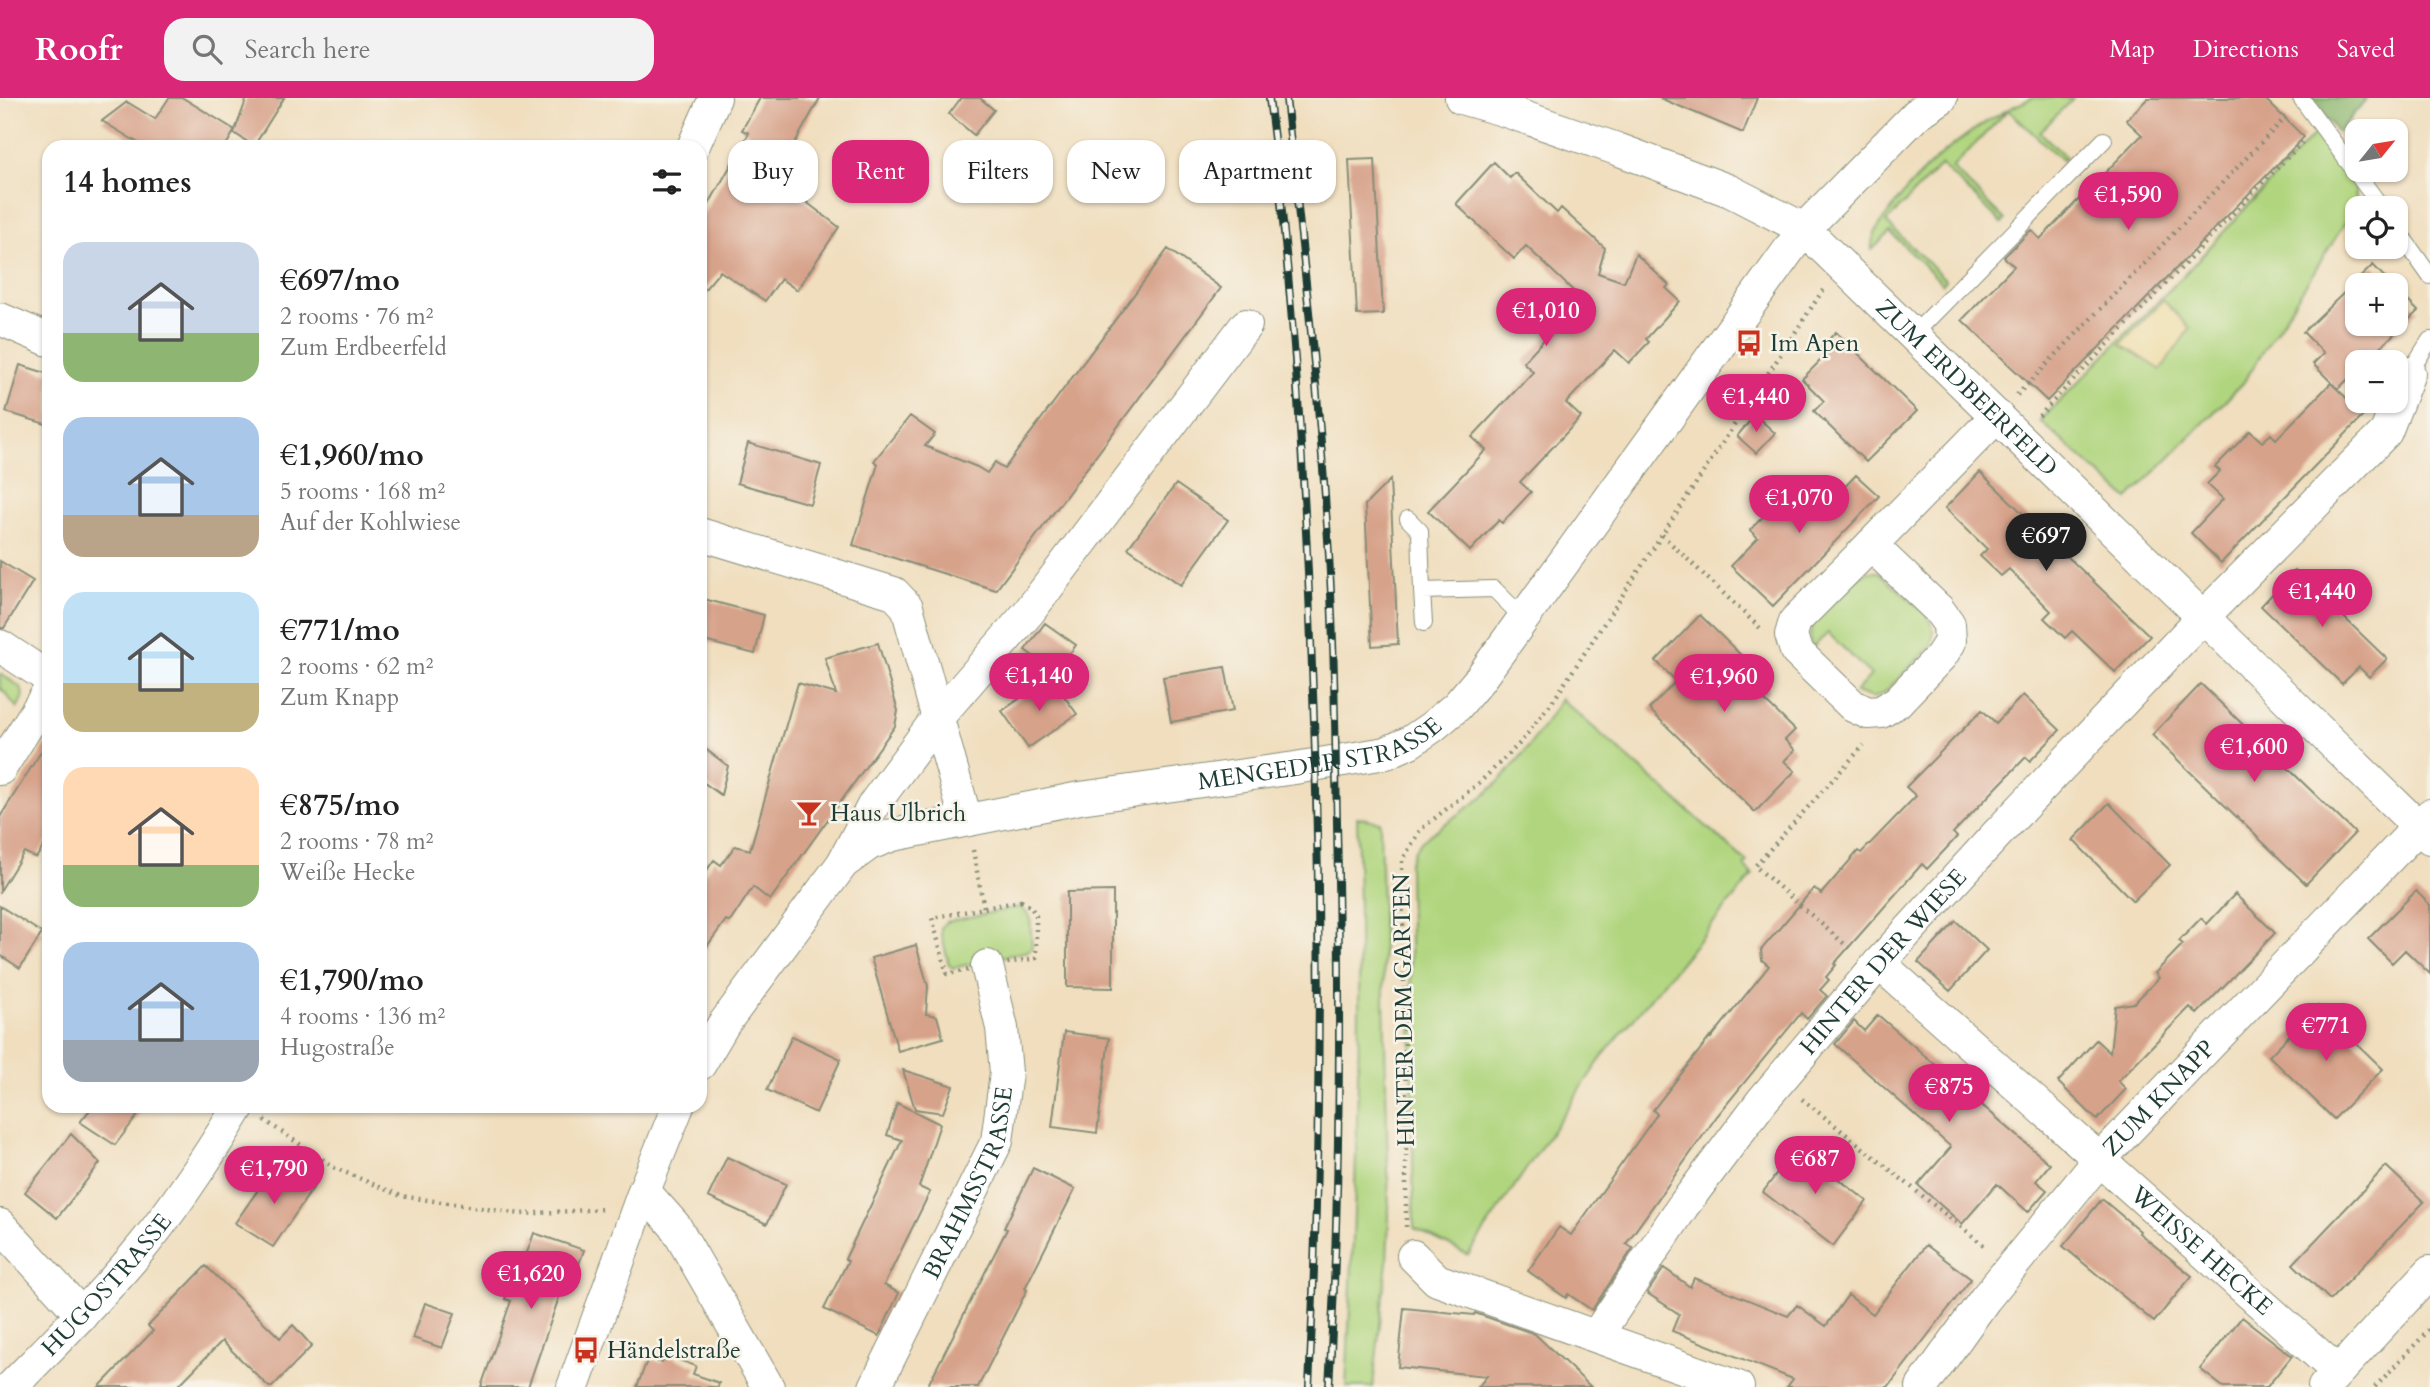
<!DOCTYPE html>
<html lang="en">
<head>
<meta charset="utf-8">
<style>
  :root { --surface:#fff; --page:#f2f2f2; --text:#222; --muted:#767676; --accent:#db2777 }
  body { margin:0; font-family:Cardo,serif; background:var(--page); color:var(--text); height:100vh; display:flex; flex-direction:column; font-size:26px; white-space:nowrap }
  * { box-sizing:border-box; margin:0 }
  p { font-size:23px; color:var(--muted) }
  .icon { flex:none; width:38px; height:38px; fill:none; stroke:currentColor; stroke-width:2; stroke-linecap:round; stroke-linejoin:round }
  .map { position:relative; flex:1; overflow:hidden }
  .sheet { position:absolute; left:42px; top:42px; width:665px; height:973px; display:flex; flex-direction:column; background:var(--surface); border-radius:21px; box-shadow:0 2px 5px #0004 }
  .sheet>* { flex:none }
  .banner { position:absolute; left:728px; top:42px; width:665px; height:63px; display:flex; gap:14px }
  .needle { width:46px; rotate:60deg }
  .fabs { position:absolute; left:2345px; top:21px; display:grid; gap:14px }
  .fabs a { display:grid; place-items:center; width:63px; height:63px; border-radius:14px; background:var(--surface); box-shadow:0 2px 5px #0004; font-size:35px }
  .price { position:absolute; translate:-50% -60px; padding:0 16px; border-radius:24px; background:var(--accent); color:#fff; font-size:23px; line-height:46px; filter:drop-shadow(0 2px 4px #0008) }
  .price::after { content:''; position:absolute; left:50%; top:42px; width:21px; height:16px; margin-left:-10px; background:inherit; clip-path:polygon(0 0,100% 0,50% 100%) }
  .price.current { background:#222; color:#fff }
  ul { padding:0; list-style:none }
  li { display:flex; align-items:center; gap:21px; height:175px; padding:0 21px }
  li span { display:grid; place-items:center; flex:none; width:196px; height:140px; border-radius:21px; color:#555 }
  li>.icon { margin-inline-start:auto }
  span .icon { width:84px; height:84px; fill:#fffc; stroke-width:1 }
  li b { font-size:30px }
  h2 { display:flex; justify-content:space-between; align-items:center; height:84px; padding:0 21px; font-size:30px }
  .pill { padding:0 24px; border-radius:21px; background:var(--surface); box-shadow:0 2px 5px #0004; font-size:24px; line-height:63px }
  .pill.current { background:var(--accent); color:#fff }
  header { display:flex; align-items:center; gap:42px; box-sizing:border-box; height:98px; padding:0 35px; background:var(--accent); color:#fff }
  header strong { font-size:33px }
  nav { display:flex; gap:38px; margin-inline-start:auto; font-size:24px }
  .search { width:490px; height:63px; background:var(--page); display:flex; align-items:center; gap:18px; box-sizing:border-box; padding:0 24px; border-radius:21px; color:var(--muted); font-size:26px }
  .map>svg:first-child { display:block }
  .green { fill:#b0d57e; stroke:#688959; stroke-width:2 }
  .forest { fill:#8cb66d; stroke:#567a50; stroke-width:2 }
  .sand { fill:#eeda9e; stroke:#868c69; stroke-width:2 }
  .building { fill:#d7a28a }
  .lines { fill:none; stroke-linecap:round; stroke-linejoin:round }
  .service-casing { stroke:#888e79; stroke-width:18 }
  .minor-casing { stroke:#888e79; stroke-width:34 }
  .path { stroke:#888e79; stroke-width:4.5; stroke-dasharray:2 5; stroke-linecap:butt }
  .service { stroke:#fff; stroke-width:16 }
  .minor { stroke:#fff; stroke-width:32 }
  .rail-casing { stroke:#1f3d34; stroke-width:8 }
  .rail { stroke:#f7f3e8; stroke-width:5; stroke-dasharray:16; stroke-linecap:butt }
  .labels { text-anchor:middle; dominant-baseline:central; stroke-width:5; stroke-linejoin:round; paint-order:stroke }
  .poi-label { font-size:24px; fill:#1f3d34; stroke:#f7f3e8; text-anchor:start }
  .street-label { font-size:24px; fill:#1f3d34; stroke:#f7f3e8 }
</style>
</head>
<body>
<header>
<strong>Roofr</strong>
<div class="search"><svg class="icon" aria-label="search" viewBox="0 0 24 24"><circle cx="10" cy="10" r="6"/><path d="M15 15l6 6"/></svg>Search here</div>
<nav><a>Map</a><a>Directions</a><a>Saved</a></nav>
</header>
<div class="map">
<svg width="2430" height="1289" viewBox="0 0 2430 1289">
  <rect width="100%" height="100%" fill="#f7f3e8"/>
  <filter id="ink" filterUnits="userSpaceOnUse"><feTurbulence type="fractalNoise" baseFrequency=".0143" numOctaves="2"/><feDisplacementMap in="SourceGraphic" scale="14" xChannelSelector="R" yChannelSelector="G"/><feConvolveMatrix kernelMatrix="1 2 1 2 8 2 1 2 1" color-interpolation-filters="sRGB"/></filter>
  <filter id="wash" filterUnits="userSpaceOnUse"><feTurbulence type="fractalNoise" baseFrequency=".00686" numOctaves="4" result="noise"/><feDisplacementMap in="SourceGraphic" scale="28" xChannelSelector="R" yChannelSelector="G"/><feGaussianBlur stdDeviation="1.57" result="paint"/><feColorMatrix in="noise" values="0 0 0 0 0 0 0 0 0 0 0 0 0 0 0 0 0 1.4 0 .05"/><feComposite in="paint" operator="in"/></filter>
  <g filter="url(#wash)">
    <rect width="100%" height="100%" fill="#f0debe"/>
    <path class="green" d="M 2032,0 L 2073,0 L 2040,34 L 2066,59 L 2063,63 L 2008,12 L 1952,70 L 2005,122 L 2002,125 L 1941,67 L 1886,124 L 1946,182 L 1943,186 L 1890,134 L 1872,152 C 1870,140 1879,127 1886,118 C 1923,66 1974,25 2032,0 Z
      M 2316,34 L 2353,80 L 2357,106 L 2243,285 L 2128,401 L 2040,323 L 2181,180 Z
      M 1867,474 L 1879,474 L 1926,516 L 1934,532 L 1931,548 L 1884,595 L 1873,600 L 1855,594 L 1871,577 L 1828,535 L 1811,551 C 1810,543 1809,532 1814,524 C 1823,511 1853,481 1867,474 Z
      M 0,576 C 17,587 31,589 17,610 L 2,591 L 0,592 Z
      M 1561,601 L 1747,764 L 1744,768 L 1753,777 L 1604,956 L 1468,1157 L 1414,1130 L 1409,766 L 1414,753 L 1421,744 C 1442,726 1466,713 1487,695 C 1517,668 1539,635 1561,601 Z
      M 1357,719 L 1380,724 L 1389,1118 L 1387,1164 L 1373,1289 L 1346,1289 C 1356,1099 1363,909 1357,719 Z
      M 1020,809 L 1030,818 L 1032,850 L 1028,853 L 953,870 L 949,867 L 941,835 L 941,829 L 946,824 Z"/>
    <path class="forest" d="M 2310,0 L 2367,0 L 2338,35 Z"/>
    <path class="sand" d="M 2163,202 L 2190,230 L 2161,272 L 2121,246 Z"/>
    <g id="blocks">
      <path class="building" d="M 169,0 L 183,0 L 235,32 L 225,49 L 138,49 L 140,46 L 102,23 L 127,4 L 155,21 Z
        M 247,0 L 284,0 L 254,48 L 234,35 Z
        M 760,0 L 820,0 L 788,57 L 794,60 L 780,84 L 839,129 L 797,192 L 781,181 L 765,203 L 720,173 L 700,197 L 700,122 L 749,35 L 742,32 Z
        M 961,0 L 980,0 L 994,12 L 974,37 L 949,16 Z
        M 1660,0 L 1757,0 L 1743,35 Z
        M 2148,0 L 2264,0 L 2304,39 L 2047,303 L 1962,222 L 2014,168 L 2004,159 L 2031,132 L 2040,141 L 2142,37 L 2126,22 Z
        M 1375,61 L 1383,216 L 1357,217 L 1349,62 Z
        M 1494,64 L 1510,80 L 1515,75 L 1557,115 L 1561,110 L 1605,150 L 1598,175 L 1624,184 L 1636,156 L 1669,187 L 1666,190 L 1680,203 L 1646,241 L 1649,244 L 1629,265 L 1615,252 L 1566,305 L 1581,319 L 1520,384 L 1531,394 L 1502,425 L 1499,422 L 1470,453 L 1428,413 L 1486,352 L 1472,339 L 1533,274 L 1523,264 L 1582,201 L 1526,148 L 1514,161 L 1456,106 Z
        M 1168,151 L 1221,190 L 996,492 L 853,447 L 878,366 L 874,363 L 910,318 L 935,336 L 925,348 L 977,369 L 987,375 L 995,364 L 1004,371 Z
        M 2373,167 L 2392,187 L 2357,187 L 2357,226 L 2396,226 L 2396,191 L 2418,213 L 2365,264 L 2357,264 L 2357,272 L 2338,291 L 2313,266 L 2324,255 L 2303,234 Z
        M 1836,234 L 1917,313 L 1866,364 L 1814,313 L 1824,303 L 1802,281 L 1825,258 L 1818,252 Z
        M 20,267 L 49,276 L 49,327 L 6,314 Z
        M 2331,285 L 2364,317 L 2221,465 L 2191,435 L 2223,401 L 2207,386 L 2220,373 L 2215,369 L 2250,333 L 2262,344 L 2271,336 L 2276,341 Z
        M 1755,317 L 1775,335 L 1756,355 L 1737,338 Z
        M 748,345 L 821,367 L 810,406 L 737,385 Z
        M 1980,374 L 2150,538 L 2115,574 L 2072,533 L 2065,540 L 2044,520 L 2051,513 L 2009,471 L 2001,478 L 1980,458 L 1987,451 L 1945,410 Z
        M 1856,377 L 1879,398 L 1773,508 L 1731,468 L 1758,440 L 1750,432 L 1797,384 L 1807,395 L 1817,385 L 1834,400 Z
        M 1390,382 L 1398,546 L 1372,548 L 1365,407 Z
        M 1176,386 L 1228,422 L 1181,487 L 1128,450 Z
        M 0,463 L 33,483 L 4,530 L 0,530 Z
        M 2295,472 L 2387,561 L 2369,579 L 2359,569 L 2342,586 L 2261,508 Z
        M 700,500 L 764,517 L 755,556 L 700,542 Z
        M 1700,517 L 1753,569 L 1749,573 L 1770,593 L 1762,600 L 1795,632 L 1785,642 L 1795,652 L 1784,663 L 1795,673 L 1755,714 L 1649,611 L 1676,583 L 1656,563 Z
        M 1045,525 L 1076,547 L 1056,575 L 1025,552 Z
        M 878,545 L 898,613 L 895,628 L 770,802 L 753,789 L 730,824 L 726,822 L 700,858 L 700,782 L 714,762 L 721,767 L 735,748 L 750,752 L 798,585 L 836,596 L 825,560 Z
        M 1225,569 L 1233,613 L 1171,624 L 1163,579 Z
        M 1050,579 L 1077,616 L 1028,650 L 1002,613 Z
        M 2201,586 L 2355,735 L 2306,786 L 2152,637 Z
        M 2023,597 L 2060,632 L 2030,663 L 2026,659 L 1953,735 L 1957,739 L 1927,771 L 1922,766 L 1834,866 L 1836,867 L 1826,879 L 1829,882 L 1820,892 L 1827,898 L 1807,921 L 1801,915 L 1717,1018 L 1626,1146 L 1633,1150 L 1592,1212 L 1568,1196 L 1566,1200 L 1528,1173 L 1559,1129 L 1571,1137 L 1657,1016 L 1653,1012 L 1710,939 L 1711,940 L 1769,868 L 1762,862 L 1761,852 L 1784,825 L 1814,790 L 1821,796 L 1858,753 L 1861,755 L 1916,698 L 1906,689 L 1982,612 L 1996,625 Z
        M 49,641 L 49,740 L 36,760 L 24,754 L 0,793 L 0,719 Z
        M 700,647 L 728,668 L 721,697 L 700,682 Z
        M 2109,705 L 2170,767 L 2133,803 L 2073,742 Z
        M 1113,793 L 1113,890 L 1067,889 L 1067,794 Z
        M 2416,793 L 2430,807 L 2430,876 L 2405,852 L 2392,865 L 2368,841 Z
        M 2235,796 L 2275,835 L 2197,916 L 2190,909 L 2118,983 L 2126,991 L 2097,1022 L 2058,984 L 2096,942 L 2110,955 L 2115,908 L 2134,905 L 2159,880 L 2155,875 L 2183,846 L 2179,843 L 2201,820 L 2207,826 Z
        M 0,808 L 42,835 L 20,870 L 0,857 Z
        M 1956,823 L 1987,852 L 1950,893 L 1918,864 Z
        M 916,847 L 928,888 L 926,916 L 937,918 L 943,940 L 898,953 L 871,860 Z
        M 2318,908 L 2383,971 L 2334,1021 L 2269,958 Z
        M 1878,917 L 2050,1066 L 2036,1083 L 2047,1092 L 2028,1114 L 1997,1086 L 1962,1126 L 1918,1087 L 1951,1049 L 1835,946 L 1854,923 L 1864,933 Z
        M 1064,934 L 1109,940 L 1097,1035 L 1052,1029 Z
        M 792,938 L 841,961 L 816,1015 L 767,992 Z
        M 903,972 L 953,988 L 943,1015 L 915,1011 Z
        M 897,1005 L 940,1026 L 919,1089 L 930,1094 L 884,1187 L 899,1195 L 879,1238 L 824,1211 L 848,1163 L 845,1161 L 902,1042 L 887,1037 Z
        M 93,1008 L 145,1008 L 115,1047 L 80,1024 Z
        M 71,1036 L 100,1065 L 57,1120 L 25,1094 Z
        M 1797,1049 L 1867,1103 L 1833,1148 L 1763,1094 Z
        M 727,1059 L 786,1086 L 767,1126 L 708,1099 Z
        M 276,1066 L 313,1090 L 273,1149 L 235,1125 Z
        M 2386,1068 L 2424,1104 L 2330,1202 L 2293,1166 Z
        M 1033,1070 L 1075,1091 L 1025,1190 L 1027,1192 L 978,1289 L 927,1289 L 1007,1131 L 1004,1130 Z
        M 2102,1101 L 2140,1133 L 2139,1135 L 2192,1178 L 2154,1224 L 2063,1148 Z
        M 534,1135 L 584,1152 L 572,1185 L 565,1182 L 528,1289 L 481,1289 L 511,1203 L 505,1201 L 517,1165 L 523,1166 Z
        M 1926,1147 L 1971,1181 L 1888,1289 L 1787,1289 L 1793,1281 L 1672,1233 L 1679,1216 L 1647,1195 L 1664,1170 L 1690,1189 L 1694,1180 L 1788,1218 L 1797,1207 L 1826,1228 L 1848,1197 L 1873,1216 Z
        M 206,1168 L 280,1240 L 293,1227 L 312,1248 L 272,1289 L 269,1289 L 222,1243 L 177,1289 L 99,1289 L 153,1233 L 148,1228 Z
        M 425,1205 L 455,1215 L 442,1250 L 413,1240 Z
        M 1404,1210 L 1474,1217 L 1475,1215 L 1535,1236 L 1591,1289 L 1478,1289 L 1487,1278 L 1398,1269 Z
        M 2242,1219 L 2292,1258 L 2267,1289 L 2223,1289 L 2200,1271 Z
        M 665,1257 L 696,1268 L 693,1276 L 719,1285 L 718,1289 L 637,1289 L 648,1260 L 662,1265 Z"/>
    </g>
  </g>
  <g filter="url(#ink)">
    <use href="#blocks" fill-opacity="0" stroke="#888e79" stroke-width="2"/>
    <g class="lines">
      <g class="service-casing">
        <path id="service" d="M 2301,0 L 2382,110
          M 2396,130 L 2430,178
          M 1913,237 L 2104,42
          M 2409,275 L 2430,242
          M 1408,421 L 1420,433 L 1422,493 L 1494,491 L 1524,521
          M 1422,493 L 1424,525"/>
      </g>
      <g class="minor-casing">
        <g id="minor">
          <path id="s1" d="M 1461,0 L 1503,12 L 1617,51 L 1730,93 L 1804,131 L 2430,740"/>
          <path d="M 693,49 L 715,0"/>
          <path d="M 0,221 L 49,242"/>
          <path d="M 700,436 L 894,495 L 907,509 L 966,722"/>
          <path d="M 1871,447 L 1938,511 L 1949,526 L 1950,544 L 1941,558 L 1897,604 L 1881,614 L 1868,615 L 1853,608 L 1796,553 L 1791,537 L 1795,523 Z"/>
          <path d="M 1871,447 L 1997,318"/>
          <path d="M 0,548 L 49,580"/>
          <path d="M 0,671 L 49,593"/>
          <path d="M 844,763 L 874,706 L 939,618 L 1028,515 L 1246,227"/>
          <path id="s2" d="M 1879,865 L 2337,1273"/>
          <path id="s3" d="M 700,966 L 723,927 L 843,765 L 869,746 L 893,737 L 1080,700 L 1295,670 L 1386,655 L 1410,644 L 1432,629 L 1457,608 L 1479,582 L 1804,131 L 1917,16 L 1941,0"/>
          <path d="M 644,1093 L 675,1128 L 768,1289"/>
          <path d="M 0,1127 L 82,1217"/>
          <path d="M 1413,1158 L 1437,1182 L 1738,1289"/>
          <path id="s4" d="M 1597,1237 L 1683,1108 L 1762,1003 L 1879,865 L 1997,736 L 2203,519 L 2386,334 L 2409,275"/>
          <path id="s5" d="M 11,1289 C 52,1247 94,1206 132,1161 C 173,1113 207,1061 239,1008"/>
          <path d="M 573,1289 L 644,1093 L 678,1008"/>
          <path id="s6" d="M 875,1289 L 997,1043 L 1006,975 L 1002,930 L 987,868"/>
          <path id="s7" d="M 1922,1289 L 1985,1201 L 2101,1060 L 2430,717"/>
          <path d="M 2324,1289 L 2430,1174"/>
        </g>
      </g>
      <path class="path" d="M 2017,297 L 2286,19
        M 2039,318 L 2305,41
        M 1662,437 L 1761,531
        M 973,752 L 984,810
        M 1021,803 L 1031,809 L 1036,818 L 1036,860 L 947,876 L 932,820 Z
        M 1849,850 L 1755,768 L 1864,647
        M 1802,1001 L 1986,1149
        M 264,1022 L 335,1070 L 401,1098 L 521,1116 L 605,1111
        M 1406,1129 L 1406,1008 L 1402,763 L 1420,732 L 1479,685 L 1520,645 L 1555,600 L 1823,192
        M 2375,1289 L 2430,1231"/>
      <use href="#service" class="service"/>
      <use href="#minor" class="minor"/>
      <g class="rail-casing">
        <path id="rail" d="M 1269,0 C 1293,189 1305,379 1312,569 C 1322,809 1321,1049 1309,1289
          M 1286,0 C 1301,138 1317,275 1326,413 C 1334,517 1335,621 1337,725 C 1341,913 1340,1101 1329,1289"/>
      </g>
      <use href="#rail" class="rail"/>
    </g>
  </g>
  <defs>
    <g id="bus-bare" transform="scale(2.1)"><path d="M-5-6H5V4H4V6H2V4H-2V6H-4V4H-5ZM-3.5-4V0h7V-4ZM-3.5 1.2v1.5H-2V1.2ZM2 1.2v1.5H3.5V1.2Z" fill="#c8321e" stroke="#f7f3e8" stroke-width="2.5" paint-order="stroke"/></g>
    <g id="bar-bare" transform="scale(2.1)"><path d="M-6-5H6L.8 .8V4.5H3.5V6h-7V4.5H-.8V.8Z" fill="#c8321e" stroke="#f7f3e8" stroke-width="2.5" paint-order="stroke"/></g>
  </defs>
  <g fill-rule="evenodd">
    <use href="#bus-bare" x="1749" y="245"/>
    <use href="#bar-bare" x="809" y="715"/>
    <use href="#bus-bare" x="586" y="1252"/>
  </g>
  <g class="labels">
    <g class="poi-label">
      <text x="1770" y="245">Im Apen</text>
      <text x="830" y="715">Haus Ulbrich</text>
      <text x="607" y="1252">Händelstraße</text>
    </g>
    <g class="street-label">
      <text stroke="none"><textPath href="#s1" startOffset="595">ZUM ERDBEERFELD</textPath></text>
      <text stroke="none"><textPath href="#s3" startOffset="740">MENGEDER STRASSE</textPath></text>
      <text stroke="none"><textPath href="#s4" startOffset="471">HINTER DER WIESE</textPath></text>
      <text transform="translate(1404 912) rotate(-91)">HINTER DEM GARTEN</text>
      <text stroke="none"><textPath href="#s7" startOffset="374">ZUM KNAPP</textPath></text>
      <text stroke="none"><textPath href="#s6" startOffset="226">BRAHMSSTRASSE</textPath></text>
      <text stroke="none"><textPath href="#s2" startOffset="432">WEISSE HECKE</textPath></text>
      <text stroke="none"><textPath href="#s5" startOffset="140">HUGOSTRASSE</textPath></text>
    </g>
  </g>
</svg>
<div class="fabs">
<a><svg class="needle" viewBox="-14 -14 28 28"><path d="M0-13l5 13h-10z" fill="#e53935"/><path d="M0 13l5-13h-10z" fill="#767676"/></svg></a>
<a><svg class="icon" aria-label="locate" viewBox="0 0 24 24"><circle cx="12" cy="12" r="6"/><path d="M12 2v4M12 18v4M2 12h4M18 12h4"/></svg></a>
<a>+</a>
<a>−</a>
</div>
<b class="price" style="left:2128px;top:134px">€1,590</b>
<b class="price" style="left:1546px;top:250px">€1,010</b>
<b class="price" style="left:1756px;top:336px">€1,440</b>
<b class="price" style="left:1799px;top:437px">€1,070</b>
<b class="price current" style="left:2046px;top:475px">€697</b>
<b class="price" style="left:2322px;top:531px">€1,440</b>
<b class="price" style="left:1039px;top:615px">€1,140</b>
<b class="price" style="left:1724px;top:616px">€1,960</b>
<b class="price" style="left:2254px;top:686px">€1,600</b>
<b class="price" style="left:2326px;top:965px">€771</b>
<b class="price" style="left:1949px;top:1026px">€875</b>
<b class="price" style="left:1815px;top:1098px">€687</b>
<b class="price" style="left:274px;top:1108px">€1,790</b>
<b class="price" style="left:531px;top:1213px">€1,620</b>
<div class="banner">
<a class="pill">Buy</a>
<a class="pill current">Rent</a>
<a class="pill">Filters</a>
<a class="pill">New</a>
<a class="pill">Apartment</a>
</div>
<section class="sheet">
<h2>14 homes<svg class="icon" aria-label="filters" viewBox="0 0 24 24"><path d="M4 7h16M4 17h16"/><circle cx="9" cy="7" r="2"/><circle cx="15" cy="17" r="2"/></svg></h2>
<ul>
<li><span style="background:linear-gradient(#c9d6e8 65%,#8fb573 0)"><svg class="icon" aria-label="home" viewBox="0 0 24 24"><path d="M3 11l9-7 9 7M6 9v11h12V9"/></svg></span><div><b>€697/mo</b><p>2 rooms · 76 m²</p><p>Zum Erdbeerfeld</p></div></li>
<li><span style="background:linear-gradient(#a9c7e8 70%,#b9a48a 0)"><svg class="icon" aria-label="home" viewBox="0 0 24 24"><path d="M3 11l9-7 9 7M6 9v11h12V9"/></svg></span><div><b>€1,960/mo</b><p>5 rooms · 168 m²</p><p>Auf der Kohlwiese</p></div></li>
<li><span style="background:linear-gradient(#bfe0f5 65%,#c2b280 0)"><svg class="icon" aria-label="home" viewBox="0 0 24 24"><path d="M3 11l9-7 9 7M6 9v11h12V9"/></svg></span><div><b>€771/mo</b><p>2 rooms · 62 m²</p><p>Zum Knapp</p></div></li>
<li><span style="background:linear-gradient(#ffd9b3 70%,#8fb573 0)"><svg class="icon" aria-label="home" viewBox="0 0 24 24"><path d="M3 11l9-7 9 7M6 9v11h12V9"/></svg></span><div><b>€875/mo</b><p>2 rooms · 78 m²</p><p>Weiße Hecke</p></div></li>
<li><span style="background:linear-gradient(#a9c7e8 70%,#9aa5b1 0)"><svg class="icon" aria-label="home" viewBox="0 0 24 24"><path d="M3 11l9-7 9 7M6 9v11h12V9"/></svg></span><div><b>€1,790/mo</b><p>4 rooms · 136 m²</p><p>Hugostraße</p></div></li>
</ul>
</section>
</div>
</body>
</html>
